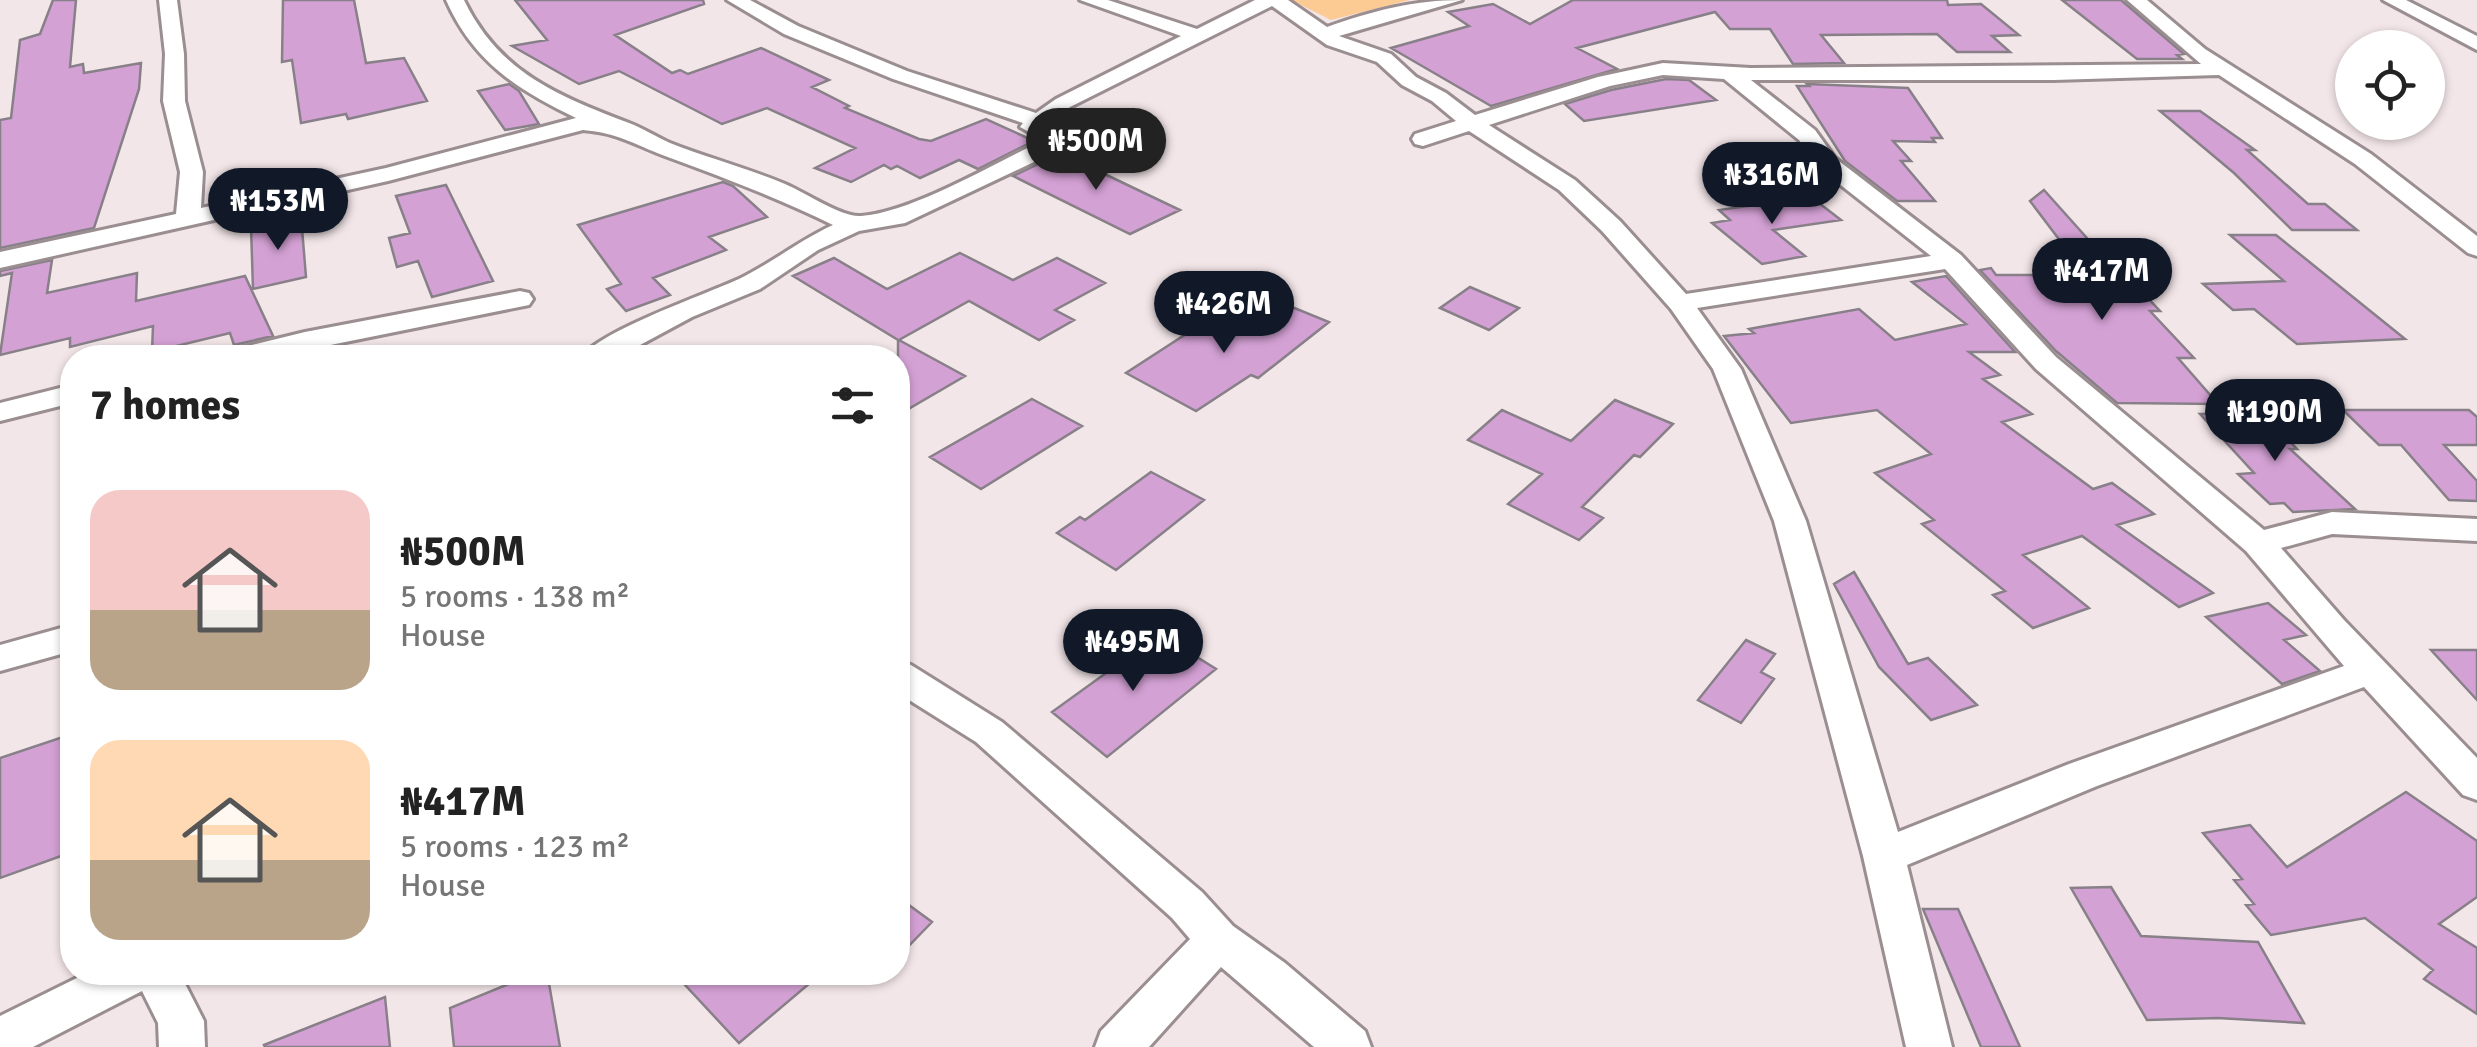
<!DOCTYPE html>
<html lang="en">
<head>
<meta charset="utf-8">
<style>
  :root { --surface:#fff; --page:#f2f2f2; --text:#222; --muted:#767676; --accent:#111827 }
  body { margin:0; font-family:Signika,sans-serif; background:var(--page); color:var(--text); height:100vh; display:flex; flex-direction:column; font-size:38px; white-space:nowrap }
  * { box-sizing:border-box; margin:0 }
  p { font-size:32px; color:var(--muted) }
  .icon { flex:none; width:55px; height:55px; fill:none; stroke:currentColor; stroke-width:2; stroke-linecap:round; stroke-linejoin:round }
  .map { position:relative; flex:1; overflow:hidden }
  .side { position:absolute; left:60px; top:345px; width:850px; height:640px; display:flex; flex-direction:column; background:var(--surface); border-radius:40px; box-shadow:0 2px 8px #0004 }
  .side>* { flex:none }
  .fabs { position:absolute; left:2335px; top:30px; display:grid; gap:20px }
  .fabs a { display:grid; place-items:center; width:110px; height:110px; border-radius:50%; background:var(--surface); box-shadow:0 2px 8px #0004; font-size:50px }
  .price { position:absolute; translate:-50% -85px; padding:0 22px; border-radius:35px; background:var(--accent); color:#fff; font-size:32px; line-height:65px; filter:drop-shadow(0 2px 5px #0008) }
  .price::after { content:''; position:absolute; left:50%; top:60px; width:30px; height:22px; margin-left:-15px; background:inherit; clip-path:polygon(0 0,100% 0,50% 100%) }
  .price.current { background:#222; color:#fff }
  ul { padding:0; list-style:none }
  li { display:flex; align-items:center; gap:30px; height:250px; padding:0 30px }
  li span { display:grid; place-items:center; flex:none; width:280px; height:200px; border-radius:30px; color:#555 }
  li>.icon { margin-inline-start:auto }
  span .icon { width:120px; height:120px; fill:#fffc; stroke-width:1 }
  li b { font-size:42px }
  h2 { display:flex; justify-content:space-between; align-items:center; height:120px; padding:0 30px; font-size:42px }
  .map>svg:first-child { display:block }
  .green { fill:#fcca93 }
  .building { fill:#d4a1d5; stroke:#888088; stroke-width:2.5 }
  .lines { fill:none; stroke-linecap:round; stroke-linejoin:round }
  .minor-casing { stroke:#9a8e91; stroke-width:6 }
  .minor { fill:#fff; fill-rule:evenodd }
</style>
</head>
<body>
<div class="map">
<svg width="2477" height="1047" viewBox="0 0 2477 1047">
  <rect width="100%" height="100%" fill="#f3e6e9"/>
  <path class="green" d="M 1291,0 L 1410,0 L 1331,20 Z"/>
  <path class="building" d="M 53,0 L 76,0 L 70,67 L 83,64 L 84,73 L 141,63 L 139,89 L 94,228 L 0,248 L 0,120 L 11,118 L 20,40 L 40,34 Z
    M 283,0 L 354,0 L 366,63 L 404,58 L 427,101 L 348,119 L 346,114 L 301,123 L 292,60 L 282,62 Z
    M 515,0 L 703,0 L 704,4 L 615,35 L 672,73 L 680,70 L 688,74 L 761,48 L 829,80 L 812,87 L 849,106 L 845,108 L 919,139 L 931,141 L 986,119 L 1034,141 L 978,169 L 959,160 L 920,178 L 897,166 L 891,169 L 884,165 L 851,182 L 815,168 L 855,148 L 767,108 L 722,124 L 619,71 L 579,84 L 512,46 L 547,40 Z
    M 1573,0 L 1947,0 L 1948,5 L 1981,4 L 2019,35 L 1992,36 L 2010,52 L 1957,52 L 1937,34 L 1821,35 L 1844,63 L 1793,64 L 1770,29 L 1730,29 L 1715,12 L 1577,48 L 1617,69 L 1491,106 L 1391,48 L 1469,26 L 1448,12 L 1493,4 L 1530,24 Z
    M 2062,0 L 2121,0 L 2184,54 L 2177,55 L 2182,59 L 2137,59 Z
    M 1666,79 L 1689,80 L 1716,100 L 1584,121 L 1565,104 L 1611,90 Z
    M 509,84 L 519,91 L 539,124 L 505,130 L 478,91 Z
    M 1807,84 L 1908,88 L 1942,138 L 1932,138 L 1935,142 L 1893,141 L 1911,161 L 1901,161 L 1935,201 L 1897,201 L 1845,161 L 1797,86 L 1809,86 Z
    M 2160,111 L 2200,111 L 2255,150 L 2247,150 L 2308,204 L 2325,204 L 2357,230 L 2292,230 L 2234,173 Z
    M 1061,153 L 1140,191 L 1180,210 L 1130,234 L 1013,176 Z
    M 723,182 L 733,186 L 767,217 L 709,237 L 726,250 L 653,278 L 670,295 L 626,311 L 607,289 L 621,284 L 578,225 Z
    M 446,185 L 493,281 L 432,297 L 418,261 L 397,267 L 389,238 L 410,233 L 396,196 Z
    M 2044,190 L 2120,275 L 2126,275 L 2160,311 L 2150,311 L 2194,358 L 2178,358 L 2218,404 L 2117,403 L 2056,351 L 1980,270 L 1991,268 L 1996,275 L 2086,275 L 2030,201 Z
    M 1811,197 L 1841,220 L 1773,230 L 1805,256 L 1762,264 L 1712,223 L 1730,220 L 1719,210 Z
    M 301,216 L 306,277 L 253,289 L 251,227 Z
    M 2230,235 L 2276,235 L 2405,339 L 2297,344 L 2254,309 L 2233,310 L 2203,284 L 2284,281 Z
    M 960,253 L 1013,280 L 1057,258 L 1105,283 L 1055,310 L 1074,320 L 1039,340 L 969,301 L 899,340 L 965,376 L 898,415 L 898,340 L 793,276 L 834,258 L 887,289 Z
    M 52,260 L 47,293 L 137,273 L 136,301 L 245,276 L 273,336 L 234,345 L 230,333 L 152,352 L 153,326 L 70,347 L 70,338 L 0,355 L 12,273 L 0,276 L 0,271 Z
    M 1946,276 L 2015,352 L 1969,352 L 2000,375 L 1983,379 L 2032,414 L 2002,422 L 2093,489 L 2112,483 L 2154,514 L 2117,525 L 2213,593 L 2179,607 L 2082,536 L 2023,555 L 2089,608 L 2033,628 L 1993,595 L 2005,591 L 1922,524 L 1934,520 L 1875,473 L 1931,454 L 1877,410 L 1791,423 L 1724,336 L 1754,333 L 1749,329 L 1859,309 L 1895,340 L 1966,324 L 1912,282 Z
    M 1470,287 L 1519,308 L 1489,330 L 1440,308 Z
    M 1287,305 L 1329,322 L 1258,378 L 1251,375 L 1196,411 L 1126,373 L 1217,314 L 1252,331 Z
    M 1032,399 L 1082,426 L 981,489 L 930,457 Z
    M 1615,400 L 1673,424 L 1640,457 L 1634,455 L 1582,507 L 1603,518 L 1579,540 L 1508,504 L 1542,474 L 1468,440 L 1502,410 L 1571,441 Z
    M 2343,410 L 2469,410 L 2477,417 L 2477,445 L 2444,445 L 2477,481 L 2477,501 L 2449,500 L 2401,445 L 2379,445 Z
    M 2263,413 L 2297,449 L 2290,449 L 2355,509 L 2293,512 L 2284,503 L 2270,504 L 2238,474 L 2254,473 L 2200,414 Z
    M 1151,472 L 1204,500 L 1116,570 L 1057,533 L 1080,517 L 1085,520 Z
    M 1854,572 L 1908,664 L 1928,658 L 1977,705 L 1931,720 L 1879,667 L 1834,584 Z
    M 2268,603 L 2306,635 L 2284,640 L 2320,671 L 2282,684 L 2206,617 Z
    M 1160,634 L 1216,669 L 1107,757 L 1052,712 Z
    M 1746,640 L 1775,654 L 1761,672 L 1774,679 L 1741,723 L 1698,700 Z
    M 2431,650 L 2477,650 L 2477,700 Z
    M 72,734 L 72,852 L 0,878 L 0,758 Z
    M 2406,792 L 2477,841 L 2477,897 L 2439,924 L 2477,948 L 2477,1014 L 2424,979 L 2433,970 L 2365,918 L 2271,935 L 2246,905 L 2254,904 L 2234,880 L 2242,879 L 2203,833 L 2250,825 L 2287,867 Z
    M 2111,887 L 2141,936 L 2258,942 L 2304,1023 L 2218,1018 L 2147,1020 L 2071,888 Z
    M 898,897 L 932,922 L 898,957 Z
    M 1923,909 L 1958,909 L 2020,1047 L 1981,1047 Z
    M 538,972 L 547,972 L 560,1047 L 454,1047 L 450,1008 Z
    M 673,972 L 823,972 L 739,1043 Z
    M 385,997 L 390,1047 L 265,1047 L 264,1045 Z"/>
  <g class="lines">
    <g class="minor-casing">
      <path id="minor" d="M 159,0 L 177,0 L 184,54 L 185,101 L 203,172 L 201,208 L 386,168 L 576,118 C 517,90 473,61 446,0 L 464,0 C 499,73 559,96 629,123 C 643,128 656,137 670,143 C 708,158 747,168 785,184 C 804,192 843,218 861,216 C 913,212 994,163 1044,140 L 1020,127 L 1023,123 L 893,79 L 784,34 L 727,0 L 750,0 L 798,26 L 907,71 L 1036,113 L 1056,99 L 1181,36 L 1080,0 L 1108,0 L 1197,29 L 1255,0 L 1288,0 L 1327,27 C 1372,11 1414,0 1462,0 L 1339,36 L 1391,54 L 1416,77 L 1446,93 L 1475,115 L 1598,77 L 1663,63 L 1751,68 L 2201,64 L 2127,0 L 2147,0 L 2205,49 L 2371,154 L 2477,236 L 2477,256 L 2468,253 L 2355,164 L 2219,75 L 2054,80 L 1751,80 L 1815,130 L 1835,158 L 1961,255 L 2056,357 L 2264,530 L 2332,512 L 2477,519 L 2477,541 L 2332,534 L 2281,548 L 2344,620 L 2477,758 L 2477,800 L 2463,795 L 2364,687 L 2097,786 L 1907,865 L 1952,1047 L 1906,1047 L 1863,856 L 1774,521 L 1713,369 L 1671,309 L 1602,231 L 1559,190 L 1469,131 L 1423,146 L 1415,144 L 1412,139 L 1415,134 L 1456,121 L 1432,101 L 1402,85 L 1377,62 L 1327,45 L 1272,6 L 1070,107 L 1047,126 L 1073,140 L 1070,145 L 905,223 L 859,231 L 818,250 L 760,289 L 692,317 L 616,358 L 580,358 C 602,330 704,295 739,279 C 772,263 800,240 833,225 C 778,198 722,177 665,156 C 633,144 619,133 583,130 L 388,181 L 0,268 L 0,252 L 176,214 L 180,172 L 163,101 L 165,54 ZM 1663,75 L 1724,79 L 1799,140 L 1819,168 L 1931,256 L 1686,294 L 1620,221 L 1575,180 L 1489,125 L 1610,86 ZM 1945,269 L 2036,369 L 2246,551 L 2344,666 L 2069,764 L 1898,832 L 1806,521 L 1741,369 L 1697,308 Z
        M 2383,0 L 2406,0 L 2477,36 L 2477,50 Z
        M 520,291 L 529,293 L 533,299 L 529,305 L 266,358 L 219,358 L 223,352 L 305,332 Z
        M 72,385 L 72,403 L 0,421 L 0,403 Z
        M 72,625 L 72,651 L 0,671 L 0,645 Z
        M 898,661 L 911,665 L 1002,722 L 1202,892 L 1233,926 L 1285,963 L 1365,1031 L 1371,1047 L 1314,1047 L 1221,967 L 1149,1047 L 1095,1047 L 1101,1031 L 1190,939 L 1172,918 L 976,742 L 898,693 Z
        M 89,972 L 179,972 L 204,1021 L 205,1047 L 159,1047 L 158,1023 L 142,991 L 33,1047 L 0,1047 L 0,1016 Z"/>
    </g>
    <use href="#minor" class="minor"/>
  </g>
</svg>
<div class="fabs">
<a><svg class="icon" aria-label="locate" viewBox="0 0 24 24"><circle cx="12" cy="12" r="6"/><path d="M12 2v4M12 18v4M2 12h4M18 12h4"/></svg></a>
</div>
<b class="price current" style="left:1096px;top:193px">₦500M</b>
<b class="price" style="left:1772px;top:227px">₦316M</b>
<b class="price" style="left:278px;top:253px">₦153M</b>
<b class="price" style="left:2102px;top:323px">₦417M</b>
<b class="price" style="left:1224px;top:356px">₦426M</b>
<b class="price" style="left:2275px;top:464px">₦190M</b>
<b class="price" style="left:1133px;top:694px">₦495M</b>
<section class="side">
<h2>7 homes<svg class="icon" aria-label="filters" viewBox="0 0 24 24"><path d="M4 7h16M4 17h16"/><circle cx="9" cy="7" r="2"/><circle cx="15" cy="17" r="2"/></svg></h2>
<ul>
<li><span style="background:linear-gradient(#f6c9c9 60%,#b9a48a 0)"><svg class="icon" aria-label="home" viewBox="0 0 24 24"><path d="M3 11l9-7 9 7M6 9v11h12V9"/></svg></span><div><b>₦500M</b><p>5 rooms · 138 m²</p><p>House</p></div></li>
<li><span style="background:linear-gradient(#ffd9b3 60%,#b9a48a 0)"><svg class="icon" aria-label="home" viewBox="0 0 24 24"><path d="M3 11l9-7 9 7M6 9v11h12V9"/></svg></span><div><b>₦417M</b><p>5 rooms · 123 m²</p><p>House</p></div></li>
</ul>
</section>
</div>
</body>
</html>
